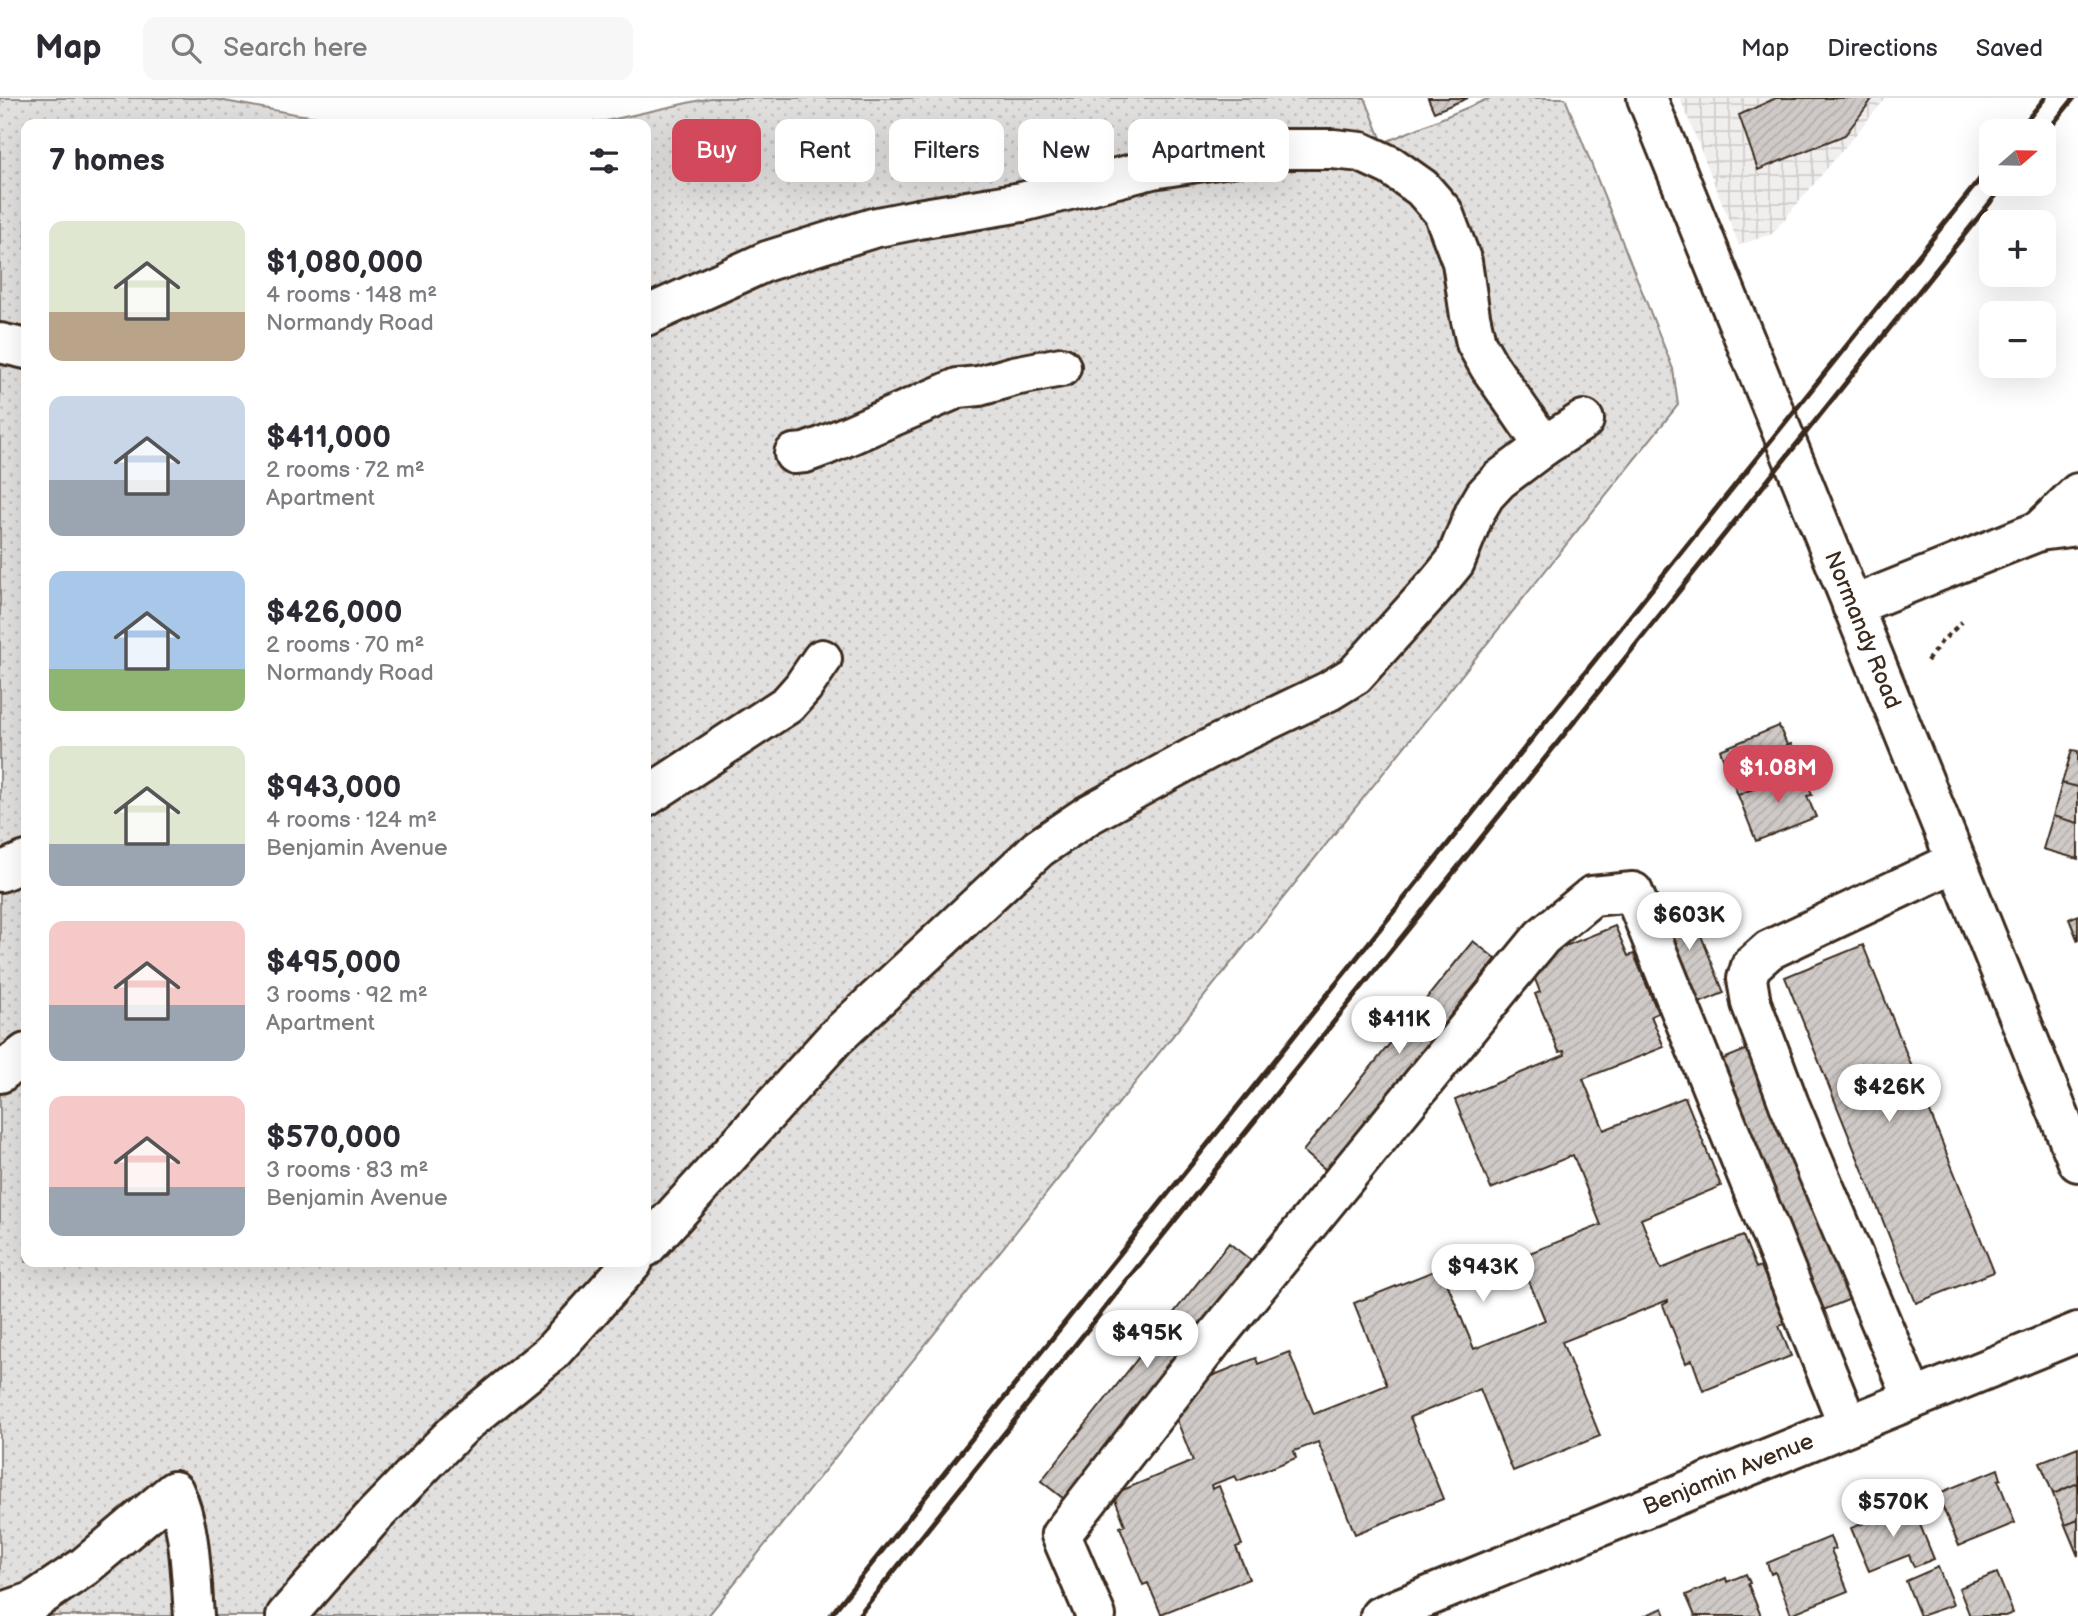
<!DOCTYPE html>
<html lang="en">
<head>
<meta charset="utf-8">
<style>
  :root { --surface:#fff; --page:#f7f7f7; --text:#2b2b33; --muted:#7c7c81; --line:#e1e1e2; --accent:#d1495b }
  body { margin:0; font-family:"Balsamiq Sans",sans-serif; background:var(--page); color:var(--text); height:100vh; display:flex; flex-direction:column; font-size:26px; white-space:nowrap }
  * { box-sizing:border-box; margin:0 }
  p { font-size:23px; color:var(--muted) }
  .icon { flex:none; width:38px; height:38px; fill:none; stroke:currentColor; stroke-width:2; stroke-linecap:round; stroke-linejoin:round }
  .map { position:relative; flex:1; overflow:hidden }
  .side { position:absolute; left:21px; top:21px; width:630px; height:1148px; display:flex; flex-direction:column; background:var(--surface); border-radius:14px; box-shadow:0 7px 28px #0002 }
  .side>* { flex:none }
  .hud { position:absolute; left:672px; top:21px; width:665px; height:63px; display:flex; gap:14px }
  .needle { width:46px; rotate:70deg }
  .controls { position:absolute; left:1979px; top:21px; display:grid; gap:14px }
  .controls a { display:grid; place-items:center; width:77px; height:77px; border-radius:14px; background:var(--surface); box-shadow:0 7px 28px #0002; font-size:35px }
  .price { position:absolute; translate:-50% -60px; padding:0 16px; border-radius:24px; background:#fff; color:#222; font-size:23px; line-height:46px; filter:drop-shadow(0 2px 4px #0008) }
  .price::after { content:''; position:absolute; left:50%; top:42px; width:21px; height:16px; margin-left:-10px; background:inherit; clip-path:polygon(0 0,100% 0,50% 100%) }
  .price.active { background:var(--accent); color:#fff }
  ul { padding:0; list-style:none }
  li { display:flex; align-items:center; gap:21px; height:175px; padding:0 28px }
  li span { display:grid; place-items:center; flex:none; width:196px; height:140px; border-radius:14px; color:#555 }
  li>.icon { margin-inline-start:auto }
  span .icon { width:84px; height:84px; fill:#fffc; stroke-width:1 }
  li b { font-size:30px }
  h2 { display:flex; justify-content:space-between; align-items:center; height:84px; padding:0 28px; font-size:30px }
  .chip { padding:0 24px; border-radius:14px; background:var(--surface); box-shadow:0 7px 28px #0002; font-size:24px; line-height:63px }
  .chip.active { background:var(--accent); color:#fff }
  header { display:flex; align-items:center; gap:42px; box-sizing:border-box; height:98px; padding:0 35px; background:var(--surface); border-bottom:2px solid var(--line) }
  header strong { font-size:33px }
  nav { display:flex; gap:38px; margin-inline-start:auto; font-size:24px }
  .search { width:490px; height:63px; background:var(--page); display:flex; align-items:center; gap:18px; box-sizing:border-box; padding:0 24px; border-radius:14px; color:var(--muted); font-size:26px }
  .map>svg:first-child { display:block }
  .industrial { fill:url(#industrial-grid) }
  .grass { fill:url(#grass-dots); stroke:#8e857e; stroke-width:2 }
  .building { fill:url(#building-hatch); stroke:#3b2a1e; stroke-width:2 }
  .lines { fill:none; stroke-linecap:round; stroke-linejoin:round }
  .minor-casing { stroke:#3b2a1e; stroke-width:44 }
  .path { stroke:#3b2a1e; stroke-width:4.5; stroke-dasharray:5 5; stroke-linecap:butt }
  .minor { stroke:#fff; stroke-width:38 }
  .rail { stroke:#3b2a1e; stroke-width:5 }
  .labels { text-anchor:middle; dominant-baseline:central; stroke-width:7; stroke-linejoin:round; paint-order:stroke }
  .street-label { font-size:23px; fill:#3b2a1e; stroke:#fff }
</style>
</head>
<body>
<header>
<strong>Map</strong>
<div class="search"><svg class="icon" aria-label="search" viewBox="0 0 24 24"><circle cx="10" cy="10" r="6"/><path d="M15 15l6 6"/></svg>Search here</div>
<nav><a>Map</a><a>Directions</a><a>Saved</a></nav>
</header>
<div class="map">
<svg width="2078" height="1518" viewBox="0 0 2078 1518">
  <defs>
    <pattern id="industrial-grid" width="8" height="8" patternUnits="userSpaceOnUse" patternTransform="scale(1.75)"><rect width="8" height="8" fill="#f1efee"/><path d="M0 4h8M4 0v8" fill="none" stroke="#d0cdcc"/></pattern>
    <pattern id="grass-dots" width="8" height="8" patternUnits="userSpaceOnUse" patternTransform="scale(1.75)"><rect width="8" height="8" fill="#e2e0de"/><path d="M2 2h.1M6 6h.1" fill="none" stroke="#c3c0be" stroke-width="1.8" stroke-linecap="round"/></pattern>
    <pattern id="building-hatch" width="6" height="6" patternUnits="userSpaceOnUse" patternTransform="scale(1.75)"><rect width="6" height="6" fill="#cfcac7"/><path d="M-1 1l2-2M0 6l6-6M5 7l2-2" fill="none" stroke="#b3aeaa"/></pattern>
  </defs>
  <rect width="100%" height="100%" fill="#fff"/>
  <filter id="ink" filterUnits="userSpaceOnUse"><feTurbulence type="fractalNoise" baseFrequency=".0143" numOctaves="2"/><feDisplacementMap in="SourceGraphic" scale="14" xChannelSelector="R" yChannelSelector="G"/><feConvolveMatrix kernelMatrix="1 2 1 2 8 2 1 2 1" color-interpolation-filters="sRGB"/></filter>
  <g filter="url(#ink)">
    <path class="industrial" d="M 1680,0 L 1886,0 L 1772,136 L 1739,147 Z"/>
    <path class="grass" d="M 0,0 L 208,0 L 295,16 L 371,26 L 26,26 L 26,1164 L 646,1164 L 646,26 L 562,26 L 606,23 L 710,0 L 1365,0 L 1383,45 L 1490,0 L 1565,0 L 1673,271 L 1678,307 L 708,1518 L 0,1518 Z"/>
    <path class="building" d="M 1428,0 L 1468,0 L 1434,14 Z
      M 1776,0 L 1873,0 L 1845,37 L 1758,72 L 1739,17 Z
      M 1779,628 L 1787,647 L 1791,646 L 1802,671 L 1738,697 L 1720,652 Z
      M 2072,652 L 2078,653 L 2078,689 L 2062,685 Z
      M 1802,671 L 1812,697 L 1807,698 L 1816,719 L 1756,743 L 1738,697 Z
      M 2062,685 L 2078,689 L 2078,725 L 2053,718 Z
      M 2053,718 L 2078,725 L 2078,761 L 2043,751 Z
      M 1686,800 L 1724,895 L 1692,908 L 1655,813 Z
      M 2078,817 L 2078,843 L 2069,821 Z
      M 1615,828 L 1628,858 L 1634,856 L 1658,915 L 1651,918 L 1664,949 L 1583,981 L 1604,1032 L 1685,999 L 1721,1088 L 1641,1121 L 1661,1171 L 1743,1138 L 1756,1170 L 1761,1168 L 1785,1226 L 1779,1228 L 1791,1258 L 1703,1293 L 1692,1262 L 1686,1265 L 1663,1207 L 1668,1204 L 1668,1202 L 1562,1244 L 1600,1338 L 1513,1373 L 1480,1291 L 1410,1319 L 1443,1401 L 1355,1436 L 1318,1344 L 1294,1353 L 1296,1360 L 1238,1383 L 1235,1378 L 1211,1387 L 1212,1391 L 1219,1388 L 1242,1447 L 1236,1449 L 1249,1481 L 1161,1516 L 1148,1485 L 1143,1487 L 1120,1429 L 1125,1427 L 1113,1396 L 1193,1363 L 1169,1302 L 1197,1284 L 1256,1260 L 1258,1266 L 1289,1254 L 1314,1316 L 1387,1287 L 1354,1205 L 1441,1170 L 1474,1251 L 1545,1222 L 1519,1159 L 1601,1127 L 1573,1057 L 1491,1091 L 1455,1002 L 1565,957 L 1564,953 L 1559,954 L 1535,896 L 1540,894 L 1528,863 Z
      M 1473,843 L 1496,861 L 1326,1072 L 1303,1053 Z
      M 1863,847 L 1994,1174 L 1916,1205 L 1785,879 Z
      M 1748,951 L 1853,1200 L 1821,1213 L 1716,964 Z
      M 1229,1145 L 1253,1164 L 1064,1401 L 1041,1383 Z
      M 2078,1349 L 2078,1385 L 2053,1396 L 2040,1364 Z
      M 1998,1371 L 2001,1381 L 1998,1382 L 2015,1425 L 1959,1448 L 1941,1405 L 1938,1406 L 1934,1397 Z
      M 2078,1385 L 2078,1422 L 2065,1427 L 2053,1396 Z
      M 1912,1407 L 1934,1461 L 1914,1469 L 1909,1457 L 1869,1473 L 1851,1430 Z
      M 2078,1422 L 2078,1458 L 2065,1427 Z
      M 1830,1439 L 1835,1451 L 1831,1452 L 1848,1493 L 1791,1516 L 1775,1474 L 1771,1476 L 1767,1465 Z
      M 1938,1469 L 1953,1507 L 1920,1518 L 1906,1483 Z
      M 1997,1475 L 2013,1515 L 2005,1518 L 1970,1518 L 1959,1490 Z
      M 1746,1476 L 1750,1485 L 1748,1486 L 1761,1518 L 1695,1518 L 1686,1497 L 1726,1480 L 1727,1484 Z
      M 1663,1510 L 1666,1518 L 1644,1518 Z"/>
    <g class="lines">
      <g class="minor-casing">
        <g id="minor">
          <path id="s1" d="M 1647,0 L 2078,1064"/>
          <path d="M 646,218 L 767,163 L 873,130 L 918,121 L 1022,104 L 1152,71 L 1283,51 L 1333,51 L 1361,54 L 1391,68 L 1422,90 L 1443,114 L 1462,164 L 1470,218 L 1476,245 L 1489,268 L 1544,348 L 1584,322"/>
          <path d="M 0,245 L 26,251"/>
          <path d="M 794,356 L 805,355 L 824,348 L 958,290 L 979,288 L 1014,278 L 1061,269"/>
          <path d="M 2039,433 L 2078,395"/>
          <path d="M 1852,508 L 2039,433 L 2078,428"/>
          <path d="M 646,699 L 788,606 L 803,589 L 822,561"/>
          <path d="M 0,774 L 26,763"/>
          <path d="M 0,975 L 26,955"/>
          <path d="M 646,1149 L 835,940 L 1039,750 L 1088,717 L 1148,684 L 1220,645 L 1329,593 L 1355,577 L 1437,486 L 1455,464 L 1475,414 L 1485,397 L 1499,382 L 1544,348"/>
          <path d="M 1913,1300 L 1789,1006 L 1751,905 L 1747,881 L 1751,868 L 1769,852 L 1955,764"/>
          <path d="M 0,1515 L 32,1504 L 84,1469 L 174,1393 C 191,1428 191,1480 194,1518"/>
          <path d="M 286,1518 L 374,1418 L 432,1358 L 463,1327 L 551,1255 L 633,1164"/>
          <path d="M 1096,1518 L 1061,1437 L 1213,1242 L 1542,839 L 1592,798 L 1633,794 L 1848,1327"/>
          <path id="s2" d="M 1380,1518 L 2078,1234"/>
        </g>
      </g>
      <path class="path" d="M 1927,563 L 1942,543 L 1962,524"/>
      <use href="#minor" class="minor"/>
      <path class="rail" d="M 2018,33 L 2045,0
        M 2044,37 L 2074,0
        M 830,1518 L 1992,66
        M 858,1518 L 2005,86"/>
    </g>
  </g>
  <g class="labels">
    <g class="street-label">
      <text stroke="none"><textPath href="#s1" startOffset="574">Normandy Road</textPath></text>
      <text stroke="none"><textPath href="#s2" startOffset="376">Benjamin Avenue</textPath></text>
    </g>
  </g>
</svg>
<div class="controls">
<a><svg class="needle" viewBox="-14 -14 28 28"><path d="M0-13l5 13h-10z" fill="#e53935"/><path d="M0 13l5-13h-10z" fill="#7c7c81"/></svg></a>
<a>+</a>
<a>−</a>
</div>
<b class="price active" style="left:1778px;top:707px">$1.08M</b>
<b class="price" style="left:1689px;top:854px">$603K</b>
<b class="price" style="left:1399px;top:958px">$411K</b>
<b class="price" style="left:1889px;top:1026px">$426K</b>
<b class="price" style="left:1483px;top:1206px">$943K</b>
<b class="price" style="left:1147px;top:1272px">$495K</b>
<b class="price" style="left:1893px;top:1441px">$570K</b>
<div class="hud">
<a class="chip active">Buy</a>
<a class="chip">Rent</a>
<a class="chip">Filters</a>
<a class="chip">New</a>
<a class="chip">Apartment</a>
</div>
<section class="side">
<h2>7 homes<svg class="icon" aria-label="filters" viewBox="0 0 24 24"><path d="M4 7h16M4 17h16"/><circle cx="9" cy="7" r="2"/><circle cx="15" cy="17" r="2"/></svg></h2>
<ul>
<li><span style="background:linear-gradient(#dfe7d0 65%,#b9a48a 0)"><svg class="icon" aria-label="home" viewBox="0 0 24 24"><path d="M3 11l9-7 9 7M6 9v11h12V9"/></svg></span><div><b>$1,080,000</b><p>4 rooms · 148 m²</p><p>Normandy Road</p></div></li>
<li><span style="background:linear-gradient(#c9d6e8 60%,#9aa5b1 0)"><svg class="icon" aria-label="home" viewBox="0 0 24 24"><path d="M3 11l9-7 9 7M6 9v11h12V9"/></svg></span><div><b>$411,000</b><p>2 rooms · 72 m²</p><p>Apartment</p></div></li>
<li><span style="background:linear-gradient(#a9c7e8 70%,#8fb573 0)"><svg class="icon" aria-label="home" viewBox="0 0 24 24"><path d="M3 11l9-7 9 7M6 9v11h12V9"/></svg></span><div><b>$426,000</b><p>2 rooms · 70 m²</p><p>Normandy Road</p></div></li>
<li><span style="background:linear-gradient(#dfe7d0 70%,#9aa5b1 0)"><svg class="icon" aria-label="home" viewBox="0 0 24 24"><path d="M3 11l9-7 9 7M6 9v11h12V9"/></svg></span><div><b>$943,000</b><p>4 rooms · 124 m²</p><p>Benjamin Avenue</p></div></li>
<li><span style="background:linear-gradient(#f6c9c9 60%,#9aa5b1 0)"><svg class="icon" aria-label="home" viewBox="0 0 24 24"><path d="M3 11l9-7 9 7M6 9v11h12V9"/></svg></span><div><b>$495,000</b><p>3 rooms · 92 m²</p><p>Apartment</p></div></li>
<li><span style="background:linear-gradient(#f6c9c9 65%,#9aa5b1 0)"><svg class="icon" aria-label="home" viewBox="0 0 24 24"><path d="M3 11l9-7 9 7M6 9v11h12V9"/></svg></span><div><b>$570,000</b><p>3 rooms · 83 m²</p><p>Benjamin Avenue</p></div></li>
</ul>
</section>
</div>
</body>
</html>
